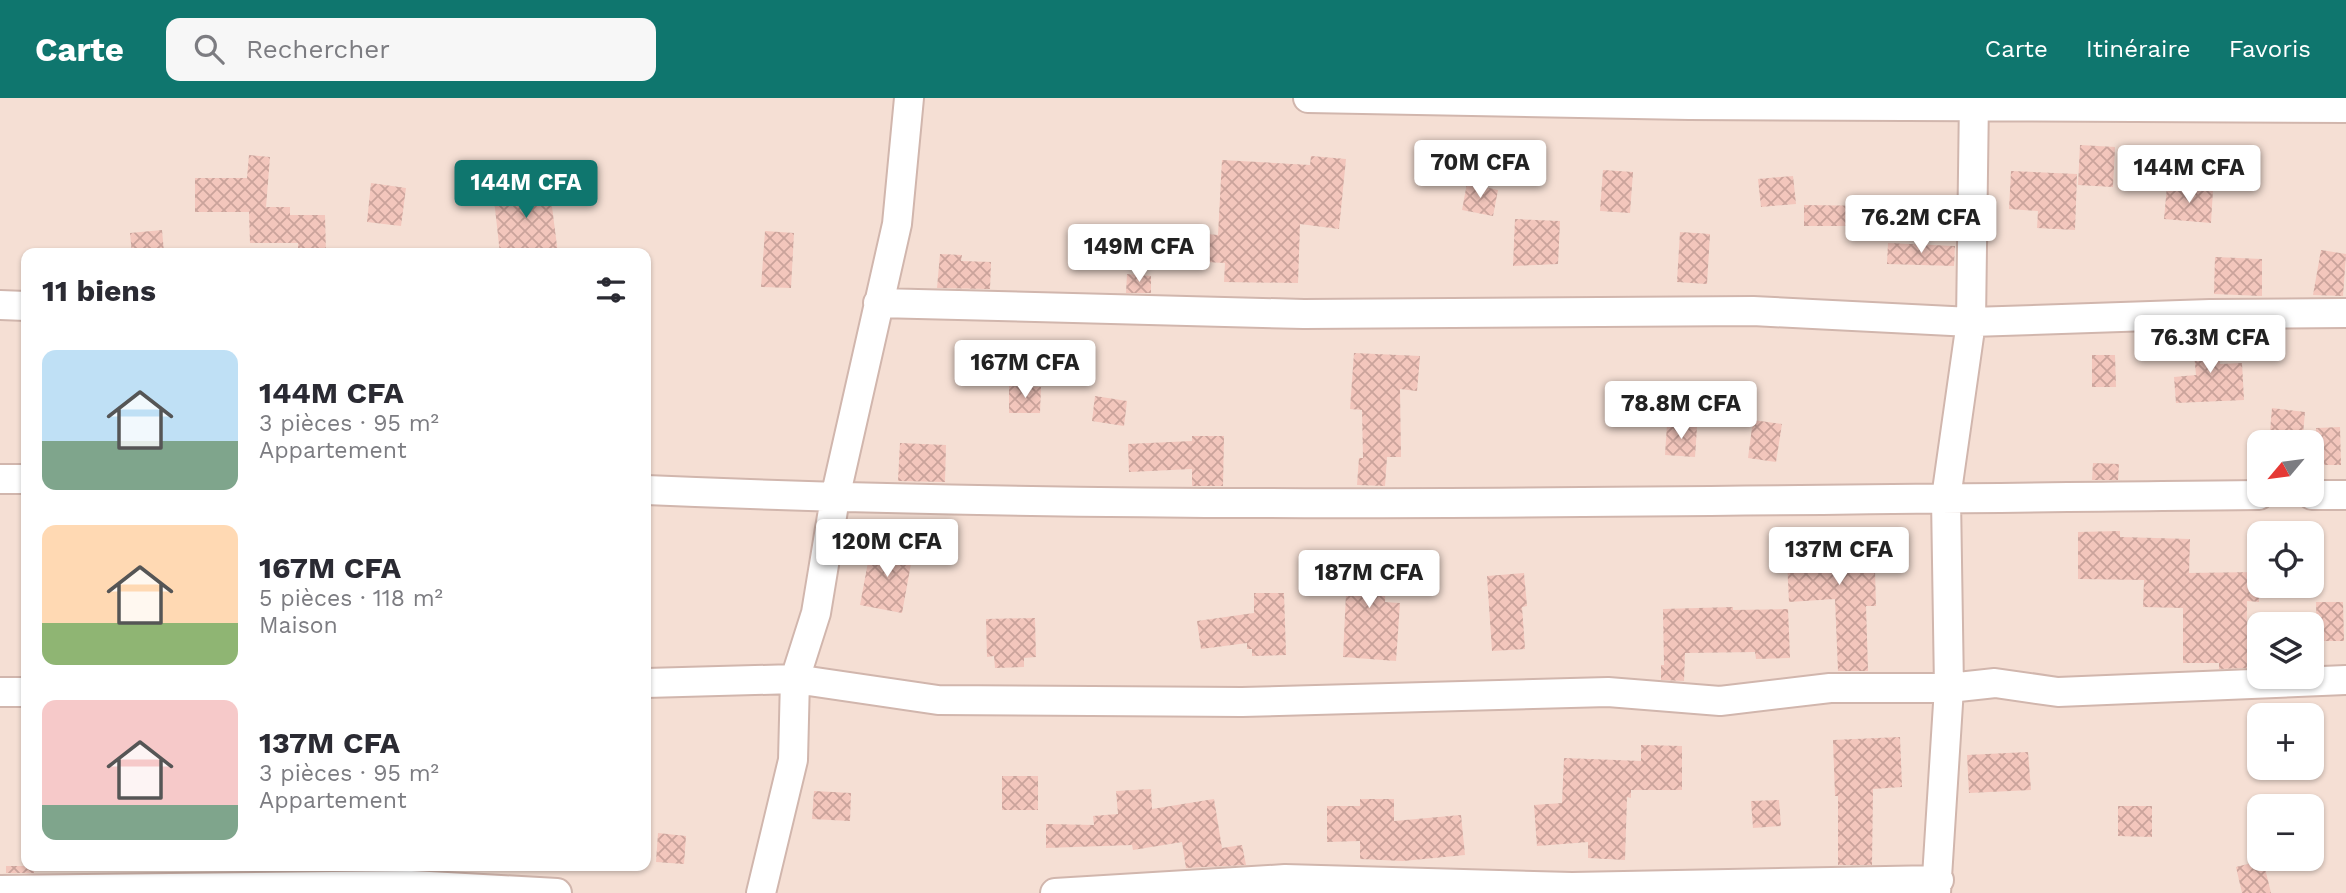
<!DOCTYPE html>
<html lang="fr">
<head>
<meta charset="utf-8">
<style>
  :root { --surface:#fff; --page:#f7f7f7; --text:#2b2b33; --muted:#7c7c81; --accent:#0f766e }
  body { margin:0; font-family:"Work Sans",sans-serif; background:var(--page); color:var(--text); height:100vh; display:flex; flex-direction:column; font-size:26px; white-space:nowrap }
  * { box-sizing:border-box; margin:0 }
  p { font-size:23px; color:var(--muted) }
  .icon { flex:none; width:38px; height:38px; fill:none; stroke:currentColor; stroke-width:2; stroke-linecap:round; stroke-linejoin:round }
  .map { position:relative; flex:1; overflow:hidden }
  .panel { position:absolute; left:21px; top:150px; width:630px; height:623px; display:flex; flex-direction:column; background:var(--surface); border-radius:14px; box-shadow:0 2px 5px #0004 }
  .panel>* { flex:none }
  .needle { width:46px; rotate:241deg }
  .controls { position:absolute; left:2247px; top:332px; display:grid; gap:14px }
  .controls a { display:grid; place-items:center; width:77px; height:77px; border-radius:14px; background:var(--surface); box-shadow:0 2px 5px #0004; font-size:35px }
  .price { position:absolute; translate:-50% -60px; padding:0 16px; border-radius:7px; background:#fff; color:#222; font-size:23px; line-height:46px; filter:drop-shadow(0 2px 4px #0008) }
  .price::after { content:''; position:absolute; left:50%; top:42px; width:21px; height:16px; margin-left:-10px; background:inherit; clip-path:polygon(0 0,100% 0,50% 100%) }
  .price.current { background:var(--accent); color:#fff }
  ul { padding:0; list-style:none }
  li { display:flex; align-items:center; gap:21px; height:175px; padding:0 21px }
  li span { display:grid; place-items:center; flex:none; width:196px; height:140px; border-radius:14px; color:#555 }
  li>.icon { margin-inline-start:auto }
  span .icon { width:84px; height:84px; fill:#fffc; stroke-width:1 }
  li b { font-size:30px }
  h2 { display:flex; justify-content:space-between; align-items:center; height:84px; padding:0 21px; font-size:30px }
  header { display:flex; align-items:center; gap:42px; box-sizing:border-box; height:98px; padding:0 35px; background:var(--accent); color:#fff }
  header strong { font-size:33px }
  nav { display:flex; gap:38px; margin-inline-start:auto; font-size:24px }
  .search { width:490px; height:63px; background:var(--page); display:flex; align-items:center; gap:18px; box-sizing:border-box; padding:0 24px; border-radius:14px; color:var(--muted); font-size:26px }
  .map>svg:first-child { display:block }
  .residential { fill:#f5dfd4; fill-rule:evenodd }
  .building { fill:url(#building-cross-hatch) }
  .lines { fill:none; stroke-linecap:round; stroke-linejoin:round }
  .minor-casing { stroke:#d1b6ad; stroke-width:32 }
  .minor { stroke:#fff; stroke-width:28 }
</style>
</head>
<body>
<header>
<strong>Carte</strong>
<div class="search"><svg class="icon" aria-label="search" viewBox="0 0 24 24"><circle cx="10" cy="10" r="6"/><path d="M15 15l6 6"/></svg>Rechercher</div>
<nav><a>Carte</a><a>Itinéraire</a><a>Favoris</a></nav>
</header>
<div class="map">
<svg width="2346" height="795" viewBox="0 0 2346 795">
  <defs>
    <pattern id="building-cross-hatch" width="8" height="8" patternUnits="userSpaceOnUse" patternTransform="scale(1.75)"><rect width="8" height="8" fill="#f3c6bc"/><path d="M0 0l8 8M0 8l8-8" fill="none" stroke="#caa39b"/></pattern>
  </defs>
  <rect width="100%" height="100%" fill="#fdefe6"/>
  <path class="residential" d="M 0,0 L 2346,0 L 2346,795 L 0,795 ZM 26,156 L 646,156 L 646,768 L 26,768 ZM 2259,345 L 2312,345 L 2312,397 L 2259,397 ZM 2259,436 L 2312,436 L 2312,488 L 2259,488 ZM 2259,527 L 2312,527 L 2312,579 L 2259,579 ZM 2259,618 L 2312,618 L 2312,670 L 2259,670 ZM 2259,709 L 2312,709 L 2312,761 L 2259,761 Z"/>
  <path class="building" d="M 2080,47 L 2115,49 L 2113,89 L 2078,87 Z
    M 249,57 L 270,59 L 266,109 L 290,109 L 290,117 L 325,117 L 326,156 L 298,156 L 298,145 L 250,145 L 249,114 L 195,114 L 195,80 L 247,80 Z
    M 1311,58 L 1346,61 L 1339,131 L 1300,126 L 1298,185 L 1224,184 L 1225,165 L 1206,164 L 1207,136 L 1218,137 L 1222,62 L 1310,67 Z
    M 1603,72 L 1633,74 L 1630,115 L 1600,113 Z
    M 2011,73 L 2077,76 L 2075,132 L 2037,130 L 2038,113 L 2009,111 Z
    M 1793,78 L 1796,106 L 1761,109 L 1758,81 Z
    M 371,85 L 406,90 L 401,128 L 367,124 Z
    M 549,85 L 558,156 L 500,156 L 493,92 Z
    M 1467,85 L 1498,92 L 1493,118 L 1462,112 Z
    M 2167,88 L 2213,92 L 2211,125 L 2164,121 Z
    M 1804,107 L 1878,108 L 1877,128 L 1804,128 Z
    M 1515,121 L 1560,123 L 1558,166 L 1513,168 Z
    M 162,132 L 164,154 L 132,156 L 130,135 Z
    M 765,133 L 794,135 L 791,190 L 761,189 Z
    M 1680,134 L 1710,136 L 1707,186 L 1677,184 Z
    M 1888,145 L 1955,148 L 1954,168 L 1887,166 Z
    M 2321,152 L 2346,156 L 2343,198 L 2313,197 Z
    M 940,156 L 962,157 L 961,163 L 991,164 L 990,191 L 937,190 Z
    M 2215,159 L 2262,161 L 2262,198 L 2214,196 Z
    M 1127,176 L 1151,178 L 1151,195 L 1126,195 Z
    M 2218,233 L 2220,266 L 2242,265 L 2244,302 L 2176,305 L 2174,279 L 2196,277 L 2192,235 Z
    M 1354,255 L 1420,258 L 1417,293 L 1400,291 L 1401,359 L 1387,359 L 1385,388 L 1357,387 L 1359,360 L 1363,360 L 1362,312 L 1350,311 Z
    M 2092,257 L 2115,257 L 2116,289 L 2092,289 Z
    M 1009,288 L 1041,289 L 1040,315 L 1009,315 Z
    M 1095,298 L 1127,303 L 1124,328 L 1092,323 Z
    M 2272,310 L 2305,314 L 2303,336 L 2270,333 Z
    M 1753,322 L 1782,326 L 1776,364 L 1748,360 Z
    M 1667,326 L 1697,329 L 1695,359 L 1665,357 Z
    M 2340,329 L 2341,367 L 2316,367 L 2316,330 Z
    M 1192,338 L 1224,338 L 1223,388 L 1192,388 L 1192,371 L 1129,374 L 1128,346 L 1192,343 Z
    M 900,345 L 946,347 L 945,384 L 898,383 Z
    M 2093,365 L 2119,366 L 2118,382 L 2092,382 Z
    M 2120,433 L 2120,439 L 2190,441 L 2189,475 L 2259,474 L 2259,504 L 2247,503 L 2247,570 L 2219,571 L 2219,565 L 2183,565 L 2183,510 L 2143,509 L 2144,482 L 2078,481 L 2078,434 Z
    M 1874,436 L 1876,508 L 1866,508 L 1868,573 L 1838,573 L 1835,501 L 1789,504 L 1787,463 L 1799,462 L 1796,437 Z
    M 871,448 L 913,455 L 902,515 L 860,507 Z
    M 1348,452 L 1380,454 L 1380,473 L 1386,473 L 1385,504 L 1400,505 L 1396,563 L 1343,559 Z
    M 1524,475 L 1527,508 L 1522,509 L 1525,551 L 1492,553 L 1487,478 Z
    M 1254,495 L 1284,495 L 1286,557 L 1252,558 L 1252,551 L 1247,551 L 1247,545 L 1201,551 L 1197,523 L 1254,515 Z
    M 2316,504 L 2343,504 L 2344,543 L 2317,543 Z
    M 1733,509 L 1733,512 L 1788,511 L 1790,560 L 1756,561 L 1755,554 L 1685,555 L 1684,583 L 1661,582 L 1661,567 L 1664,567 L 1663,511 Z
    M 1035,520 L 1036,559 L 1024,560 L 1024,569 L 995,570 L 994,558 L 987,559 L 986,521 Z
    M 1900,639 L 1902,689 L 1873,691 L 1872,767 L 1838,767 L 1838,698 L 1835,698 L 1833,642 Z
    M 1641,647 L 1682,648 L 1682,692 L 1631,692 L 1631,700 L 1627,699 L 1625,762 L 1588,760 L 1588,744 L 1537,748 L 1534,707 L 1562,705 L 1564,660 L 1641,663 Z
    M 2028,654 L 2031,692 L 1969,695 L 1967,657 Z
    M 1002,678 L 1038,678 L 1038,712 L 1002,712 Z
    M 1151,691 L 1152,711 L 1214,701 L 1222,750 L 1242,747 L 1246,767 L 1186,770 L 1182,744 L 1133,752 L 1132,747 L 1046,750 L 1046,726 L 1094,727 L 1093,718 L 1118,716 L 1116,693 Z
    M 814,693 L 851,695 L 850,723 L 812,721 Z
    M 1360,701 L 1394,701 L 1394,723 L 1461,717 L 1465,757 L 1403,763 L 1360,761 L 1360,743 L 1327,744 L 1327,708 L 1360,708 Z
    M 1779,702 L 1781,728 L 1753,730 L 1751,703 Z
    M 2118,708 L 2152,708 L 2152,739 L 2118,738 Z
    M 658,735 L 686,738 L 684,766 L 656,764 Z
    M 2263,762 L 2271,795 L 2242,795 L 2236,769 Z
    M 6,768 L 34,768 L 34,775 L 6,775 Z"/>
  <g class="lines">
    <g class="minor-casing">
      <path id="minor" d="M 1308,0 L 1689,7 L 2346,10
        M 878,205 L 1304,216 L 1753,213 L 1971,224 L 2210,216 L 2346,215
        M 0,207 L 26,208
        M 0,381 L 26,381
        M 646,392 C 1183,415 1721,402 2259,397
        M 2312,397 L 2346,397
        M 646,585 L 795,581 L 938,602 L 1242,604 L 1608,594 L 1720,603 L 1830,590 L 1949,590 L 1995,585 L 2058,594 L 2346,582
        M 0,594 L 26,594
        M 0,792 L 411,787 L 557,795
        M 761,795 L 793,662 L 795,581 L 816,515 L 835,400 L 897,126 L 909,0
        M 1055,795 L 1285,781 L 1572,789 L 1939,782
        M 1936,795 L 1949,590 L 1946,400 L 1971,224 L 1974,0"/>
    </g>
    <use href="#minor" class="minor"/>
  </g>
</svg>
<div class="controls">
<a><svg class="needle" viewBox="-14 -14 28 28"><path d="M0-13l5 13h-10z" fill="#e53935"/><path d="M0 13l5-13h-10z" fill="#7c7c81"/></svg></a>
<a><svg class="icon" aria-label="locate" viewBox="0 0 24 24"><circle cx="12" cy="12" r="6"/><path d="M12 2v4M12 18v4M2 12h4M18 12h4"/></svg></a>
<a><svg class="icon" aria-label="layers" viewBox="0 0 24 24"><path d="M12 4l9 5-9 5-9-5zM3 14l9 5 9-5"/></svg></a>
<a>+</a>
<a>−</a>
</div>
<b class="price" style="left:1480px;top:102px">70M CFA</b>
<b class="price" style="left:2189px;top:107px">144M CFA</b>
<b class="price current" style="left:526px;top:122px">144M CFA</b>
<b class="price" style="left:1921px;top:157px">76.2M CFA</b>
<b class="price" style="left:1139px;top:186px">149M CFA</b>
<b class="price" style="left:2210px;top:277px">76.3M CFA</b>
<b class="price" style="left:1025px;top:302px">167M CFA</b>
<b class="price" style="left:1681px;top:343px">78.8M CFA</b>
<b class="price" style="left:887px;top:481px">120M CFA</b>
<b class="price" style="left:1839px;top:489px">137M CFA</b>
<b class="price" style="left:1369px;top:512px">187M CFA</b>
<section class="panel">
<h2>11 biens<svg class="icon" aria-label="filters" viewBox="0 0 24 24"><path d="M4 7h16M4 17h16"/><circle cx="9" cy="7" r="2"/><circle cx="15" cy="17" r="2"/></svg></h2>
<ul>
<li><span style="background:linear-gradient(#bfe0f5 65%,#7fa58c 0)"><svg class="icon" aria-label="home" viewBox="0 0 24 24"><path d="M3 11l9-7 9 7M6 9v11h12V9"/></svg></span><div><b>144M CFA</b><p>3 pièces · 95 m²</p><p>Appartement</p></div></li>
<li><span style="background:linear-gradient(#ffd9b3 70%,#8fb573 0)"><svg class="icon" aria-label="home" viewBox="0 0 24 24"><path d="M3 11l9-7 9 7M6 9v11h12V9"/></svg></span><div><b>167M CFA</b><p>5 pièces · 118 m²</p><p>Maison</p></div></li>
<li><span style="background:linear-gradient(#f6c9c9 75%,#7fa58c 0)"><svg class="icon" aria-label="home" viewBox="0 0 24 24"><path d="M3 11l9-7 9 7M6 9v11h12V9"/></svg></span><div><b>137M CFA</b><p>3 pièces · 95 m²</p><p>Appartement</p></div></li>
</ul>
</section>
</div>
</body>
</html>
